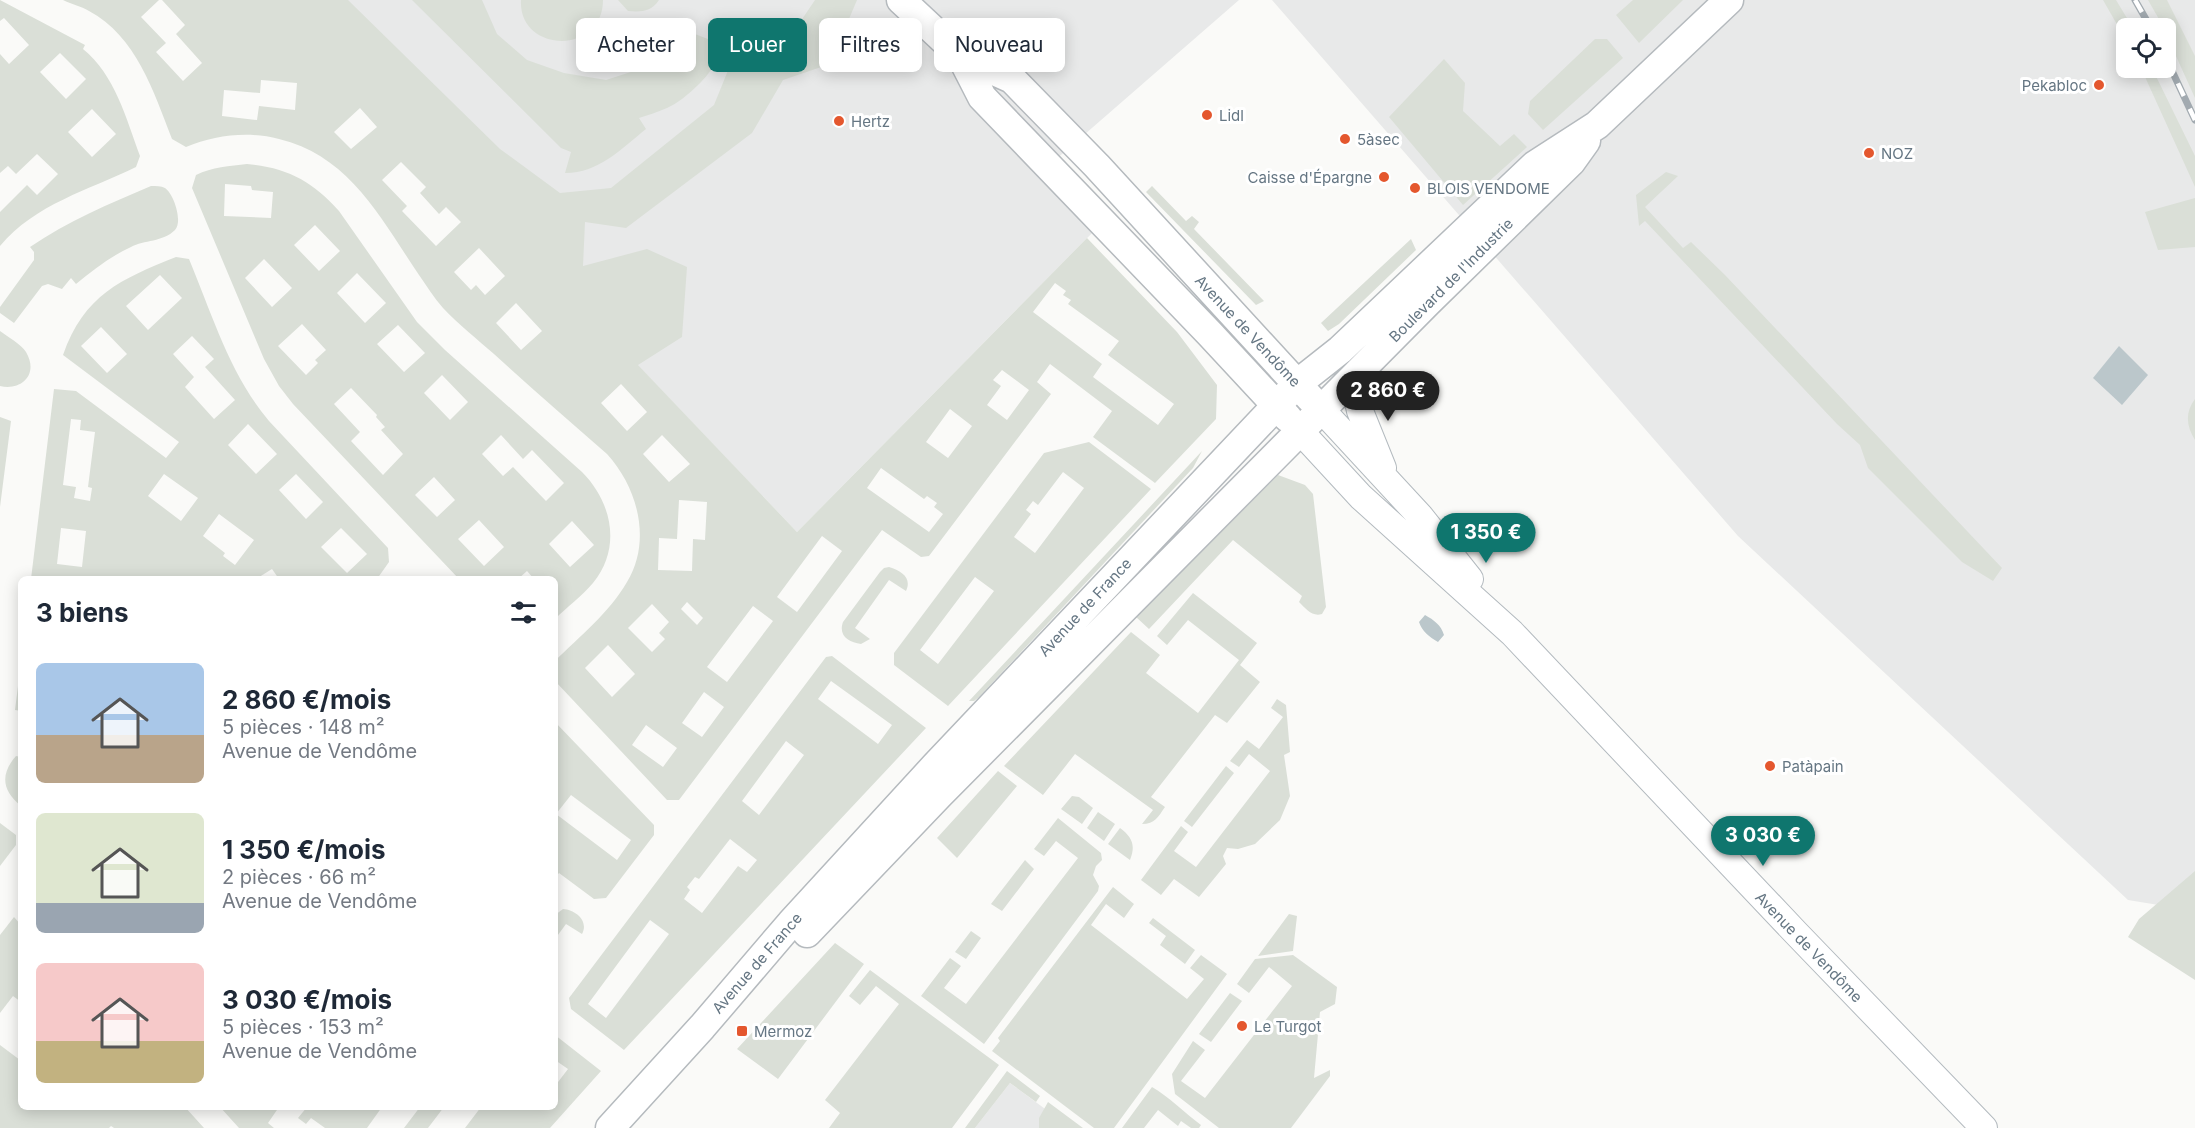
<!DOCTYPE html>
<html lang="fr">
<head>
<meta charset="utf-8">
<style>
  :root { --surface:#fff; --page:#f2f2f3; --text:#1f2937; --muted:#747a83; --accent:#0f766e }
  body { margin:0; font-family:Inter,sans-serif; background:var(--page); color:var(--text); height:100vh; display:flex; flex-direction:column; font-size:22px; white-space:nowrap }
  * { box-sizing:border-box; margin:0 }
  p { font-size:20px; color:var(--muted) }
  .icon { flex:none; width:33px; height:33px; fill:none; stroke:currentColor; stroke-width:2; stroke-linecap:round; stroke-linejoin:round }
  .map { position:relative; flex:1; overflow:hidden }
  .drawer { position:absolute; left:18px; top:576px; width:540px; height:534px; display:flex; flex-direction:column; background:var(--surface); border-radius:9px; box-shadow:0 3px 15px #0003 }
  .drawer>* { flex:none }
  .guide { position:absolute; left:576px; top:18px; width:570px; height:54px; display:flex; gap:12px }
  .fabs { position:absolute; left:2116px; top:18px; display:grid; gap:12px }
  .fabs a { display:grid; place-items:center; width:60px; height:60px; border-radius:9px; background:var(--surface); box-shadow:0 3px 15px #0003; font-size:30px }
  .price { position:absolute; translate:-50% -51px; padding:0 14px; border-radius:21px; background:var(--accent); color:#fff; font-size:20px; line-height:39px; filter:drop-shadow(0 2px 3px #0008) }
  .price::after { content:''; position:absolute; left:50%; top:36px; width:18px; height:14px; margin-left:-9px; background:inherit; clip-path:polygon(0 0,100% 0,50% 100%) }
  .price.current { background:#222; color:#fff }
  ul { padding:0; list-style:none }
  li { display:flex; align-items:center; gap:18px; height:150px; padding:0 18px }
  li span { display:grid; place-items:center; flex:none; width:168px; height:120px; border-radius:9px; color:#555 }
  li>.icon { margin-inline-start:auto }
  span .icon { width:72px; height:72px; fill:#fffc; stroke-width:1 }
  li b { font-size:26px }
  h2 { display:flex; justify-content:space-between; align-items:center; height:72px; padding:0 18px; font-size:26px }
  .tag { padding:0 21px; border-radius:9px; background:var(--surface); box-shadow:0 3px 15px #0003; font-size:21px; line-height:54px }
  .tag.current { background:var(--accent); color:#fff }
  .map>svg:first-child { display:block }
  .built { fill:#e8e9e9; fill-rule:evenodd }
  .green { fill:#dadfd7; fill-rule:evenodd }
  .water { fill:#bbc7cb }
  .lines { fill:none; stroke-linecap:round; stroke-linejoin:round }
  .secondary-casing { stroke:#b3babf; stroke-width:28 }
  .primary-casing { stroke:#b5babe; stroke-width:31 }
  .secondary { stroke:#fff; stroke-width:26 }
  .primary { stroke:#fff; stroke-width:28 }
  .rail-casing { stroke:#a2aab0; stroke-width:7 }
  .rail { stroke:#fff; stroke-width:4.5; stroke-dasharray:14; stroke-linecap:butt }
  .poi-dot { fill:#e4572e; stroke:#fff; stroke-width:2 }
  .labels { text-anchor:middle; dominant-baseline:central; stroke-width:6; stroke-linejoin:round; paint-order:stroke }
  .poi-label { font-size:15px; fill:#657683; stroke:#fff; text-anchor:start }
  .street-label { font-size:15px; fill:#657683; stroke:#fff }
</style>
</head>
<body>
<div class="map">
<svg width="2195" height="1128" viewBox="0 0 2195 1128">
  <rect width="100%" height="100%" fill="#fafaf8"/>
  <path class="built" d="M 289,0 L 1239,0 L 1046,168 L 1100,225 L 797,532 Z
    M 1272,0 L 2195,0 L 2195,911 L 2128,900 L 1738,536 ZM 2127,28 L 2166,28 L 2166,68 L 2127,68 Z
    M 1010,1083 L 1071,1128 L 975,1128 Z"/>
  <path class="green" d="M 0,0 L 85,45 L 83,49 C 115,75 126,118 140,156 L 136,167 C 89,190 35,204 0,246 L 0,212 L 27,185 L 37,195 L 58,174 L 37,154 L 16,174 L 8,166 L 0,173 L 0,54 L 9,64 L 29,45 L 4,18 L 0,21 ZM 60,53 L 86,79 L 66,99 L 40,72 ZM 92,109 L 116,134 L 92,157 L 68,132 Z
    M 63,0 L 159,0 L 141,17 L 166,43 L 156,52 L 183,81 L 202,63 L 176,34 L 185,25 L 162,0 L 348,0 L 500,149 L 560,193 L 611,188 L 714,105 L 735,53 L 788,40 L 815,0 L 857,0 L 830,64 L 783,80 L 752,133 L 626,228 L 585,222 L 583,266 L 647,249 L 687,267 L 682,337 L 638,365 L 797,532 L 1087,238 L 1177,332 L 1217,385 L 1216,419 L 1155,483 L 1093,437 L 1112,411 L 1050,364 L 1037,382 L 1051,394 L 929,556 L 921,557 L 882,530 L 679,800 L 667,800 L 555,681 L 555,661 C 580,636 609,613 627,582 C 652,541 638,488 607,454 C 569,421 531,388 494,354 C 477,339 459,325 443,308 C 434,298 427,286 419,275 C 381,219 350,156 279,139 C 248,131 215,135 186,147 L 172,139 C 154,92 136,36 89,11 C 81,6 71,4 63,0 ZM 261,80 L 297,83 L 295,110 L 259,106 L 257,120 L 222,116 L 224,90 L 260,93 ZM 360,108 L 377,127 L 351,149 L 334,132 ZM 401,162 L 426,187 L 420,193 L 439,214 L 446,207 L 461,222 L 436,246 L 402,211 L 407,206 L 382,180 ZM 479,248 L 505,276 L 485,295 L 476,285 L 471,290 L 454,272 ZM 1055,283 L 1066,291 L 1063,295 L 1071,300 L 1068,304 L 1119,341 L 1108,355 L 1174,404 L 1158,425 L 1093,377 L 1102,364 L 1033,312 ZM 516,303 L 542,331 L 521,350 L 496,323 ZM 1002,370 L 1029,390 L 1007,420 L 987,405 L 1001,386 L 993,380 ZM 621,384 L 647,412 L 627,431 L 601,403 ZM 950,409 L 972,426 L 948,458 L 926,442 ZM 662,435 L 690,464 L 669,482 L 643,454 ZM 881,468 L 924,499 L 927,496 L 937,503 L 934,507 L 943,514 L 929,532 L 867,488 ZM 679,500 L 707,502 L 705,540 L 693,539 L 692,571 L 658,570 L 659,538 L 677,539 ZM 822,536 L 842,551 L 797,612 L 777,597 ZM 687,602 L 703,618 L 697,625 L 681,609 ZM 652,604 L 669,622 L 659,633 L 665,639 L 652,652 L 628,628 ZM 753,606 L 773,621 L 727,682 L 707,667 ZM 608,645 L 635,674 L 612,697 L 585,668 ZM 704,692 L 724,707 L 702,737 L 682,723 ZM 646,725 L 677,748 L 663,767 L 632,745 Z
    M 412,0 L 482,0 L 497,34 L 527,60 L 564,73 L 606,80 L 637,70 L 682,47 L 675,37 L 687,31 L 721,44 C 724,65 685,101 667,108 C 658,112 648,115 639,118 L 646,129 C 621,149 599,173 565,173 L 571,152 L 561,148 Z
    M 521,0 L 603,0 C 603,56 518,53 521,0 Z
    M 618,0 L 659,0 C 651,12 641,12 628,11 Z
    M 1633,0 L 1683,0 L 1639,43 L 1616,15 Z
    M 2103,0 L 2116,0 L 2133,28 L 2127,28 L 2127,42 Z
    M 2148,0 L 2167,0 L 2195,56 L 2195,98 L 2166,34 L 2166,28 L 2164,28 Z
    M 1595,39 L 1607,39 L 1623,58 L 1543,130 L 1528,114 L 1530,101 Z
    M 1444,59 L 1465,83 L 1463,111 L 1500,146 L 1514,134 L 1527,147 L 1463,205 L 1389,117 Z
    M 2141,68 L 2152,68 L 2195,156 L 2195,187 Z
    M 247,164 C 288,168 312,181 339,211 L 417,322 L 445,350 L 582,472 C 612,502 622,548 593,583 C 582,596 567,607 555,619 L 555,579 L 534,579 L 527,571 L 518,579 L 459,579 L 293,404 L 279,386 L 264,359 L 192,188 L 196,175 C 212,167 230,166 247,164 ZM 225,184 L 251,186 L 252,190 L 273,192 L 271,218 L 224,216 ZM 315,225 L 340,251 L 319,271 L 294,245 ZM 264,259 L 292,288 L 272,307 L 245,278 ZM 357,273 L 386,303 L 365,323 L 337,293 ZM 302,324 L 326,350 L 315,360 L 318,363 L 306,375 L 278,346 ZM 398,325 L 425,353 L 404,372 L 377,344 ZM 442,375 L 468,402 L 450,420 L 424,393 ZM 351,388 L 377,415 L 376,417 L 385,427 L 381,430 L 403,454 L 383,475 L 351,441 L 360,432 L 334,404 ZM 501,435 L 523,459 L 532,450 L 564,483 L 546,501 L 513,467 L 503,476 L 482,454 ZM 434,477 L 455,500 L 437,517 L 415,495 ZM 479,520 L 504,547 L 484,566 L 458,539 ZM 572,521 L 594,545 L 570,567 L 549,544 Z
    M 1666,172 L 1678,176 L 1645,207 L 1683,248 L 1691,242 L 1725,275 L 2002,568 L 1993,581 L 1962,562 L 1868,468 L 1860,445 L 1837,424 L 1645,221 L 1639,226 L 1636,195 Z
    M 151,186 C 156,186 161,186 165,188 C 174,194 183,222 175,230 C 163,242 144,240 131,247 C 111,256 93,270 76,284 L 71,278 L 62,289 L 48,284 L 42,286 L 14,323 L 0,313 L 0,307 L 34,260 L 34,252 L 30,247 C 68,221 109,204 151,186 Z
    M 1152,186 L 1186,221 L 1192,216 L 1199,222 L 1194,229 L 1264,301 L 1256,305 L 1146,192 Z
    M 2195,198 L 2195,247 L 2158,250 L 2145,212 Z
    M 1411,239 L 1416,250 L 1339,324 L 1328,331 L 1321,323 Z
    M 176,257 L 189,259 C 212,314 230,375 269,421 L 388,548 L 389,562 L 377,579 L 279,579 L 272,569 L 256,579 L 31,579 L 54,389 L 76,391 L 166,458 L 179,442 L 63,355 C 84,295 121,279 176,257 ZM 160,275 L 182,298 L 148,330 L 126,306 ZM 101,327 L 127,354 L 107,373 L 81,346 ZM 192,336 L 214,359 L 205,367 L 235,400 L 214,419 L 185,387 L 194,377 L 173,354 ZM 71,419 L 81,420 L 80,430 L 95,432 L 88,487 L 92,488 L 90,501 L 74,498 L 76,487 L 63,485 ZM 248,424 L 277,454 L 256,474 L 228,445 ZM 164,474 L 198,498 L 181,521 L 148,496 ZM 296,474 L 323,502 L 306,519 L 279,490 ZM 219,514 L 254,540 L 235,565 L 223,556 L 225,553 L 203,536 ZM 61,528 L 86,531 L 82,567 L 57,564 ZM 341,528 L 367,554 L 347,573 L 321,547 Z
    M 0,331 C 8,337 21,344 26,352 C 39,374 22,391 0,386 Z
    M 2195,399 L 2195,440 C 2186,426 2185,412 2195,399 Z
    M 0,417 L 11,421 L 0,507 Z
    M 1089,442 L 1151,489 L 948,706 L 894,665 L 894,653 L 1044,453 ZM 1063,472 L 1084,488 L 1035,553 L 1014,537 L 1031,514 L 1026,510 L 1033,501 L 1038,505 ZM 975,577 L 994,591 L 938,664 L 920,650 Z
    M 1202,451 L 1193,468 L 979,697 L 974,701 L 969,701 Z
    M 1278,475 L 1305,485 L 1313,494 L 1326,607 L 1322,614 C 1312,617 1306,609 1299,602 L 1302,596 L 1233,540 L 1149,629 L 1136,617 Z
    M 889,567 C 902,571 912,578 906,591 L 889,580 L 855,628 L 870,639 L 861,644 C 849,642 838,636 843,622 L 880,572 L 884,568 Z
    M 1193,593 L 1257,643 L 1240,665 L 1260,682 L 1227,723 L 1215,715 L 1151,797 L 1165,807 C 1158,817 1155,824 1142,824 L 1153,810 L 1075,754 L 1043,795 L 1004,766 L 1131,632 L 1160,655 L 1146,673 L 1198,713 L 1239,660 L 1188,620 L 1167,645 L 1157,636 Z
    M 832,656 L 926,728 L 624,1050 L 571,1009 L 569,998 L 826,657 ZM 831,681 L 892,725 L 878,744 L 818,699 ZM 786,741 L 804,755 L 759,815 L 742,801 ZM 730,839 L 757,860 L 747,872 L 738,866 L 702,913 L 684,899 L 690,890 L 687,887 L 695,877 L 699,879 ZM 650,920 L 669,934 L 606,1018 L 588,1004 Z
    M 21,662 L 21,711 L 15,710 Z
    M 1277,699 L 1286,705 L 1290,752 L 1284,755 L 1290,796 L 1280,820 L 1255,844 L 1238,849 L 1227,848 L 1223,856 L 1226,864 L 1199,897 L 1174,879 L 1161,895 L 1141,880 L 1181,826 L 1188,832 L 1174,851 L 1196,867 L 1270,771 L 1249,754 L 1239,767 L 1230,761 L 1247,740 L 1259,749 L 1283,717 L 1271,708 Z
    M 555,722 L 654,825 L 654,835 L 606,898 L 594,899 L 559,873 L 555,878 ZM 571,795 L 631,840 L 617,860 L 556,814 Z
    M 16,756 L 21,757 L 21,806 C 2,791 0,774 16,756 Z
    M 1226,766 L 1234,773 L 1192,827 L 1184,821 Z
    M 998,771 L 1017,786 L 957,858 L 937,838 Z
    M 1072,796 L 1079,797 L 1093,808 L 1082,824 L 1061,809 Z
    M 1098,812 L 1115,824 L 1104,841 L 1087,828 Z
    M 1058,818 L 1101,853 L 1102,860 L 1096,866 L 1093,875 L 1099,886 L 1098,891 L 984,1044 L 921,996 L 950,958 L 961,966 L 944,988 L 966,1004 L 1078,858 L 1056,841 L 1044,856 L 1034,849 Z
    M 0,823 L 16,835 L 16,845 L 0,866 Z
    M 1120,828 C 1132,837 1136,845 1130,860 L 1108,844 Z
    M 1025,860 L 1034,869 L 1002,911 L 991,904 Z
    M 2195,871 L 2195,980 L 2128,937 L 2139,919 Z
    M 1113,887 L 1134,904 L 1124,918 L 1106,904 L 1091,925 L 1187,999 L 1204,979 L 1190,968 L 1201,955 L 1227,974 L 1114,1128 L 1094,1128 L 992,1051 L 1000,1041 L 998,1038 Z
    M 563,909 C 576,910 589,921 582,934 L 566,924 L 555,939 L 555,915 Z
    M 1289,914 L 1297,916 L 1293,951 L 1258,956 Z
    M 14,917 L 21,925 L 21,1002 L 13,996 L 0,1013 L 0,935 Z
    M 1153,918 L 1195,950 L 1185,964 L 1160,945 L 1166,936 L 1149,923 Z
    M 971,931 L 981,938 L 966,959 L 955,952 Z
    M 835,943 L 864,964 L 778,1079 L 737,1049 Z
    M 1293,955 L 1337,987 L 1335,1004 L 1320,1012 L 1314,1078 L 1330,1070 L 1330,1076 L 1291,1128 L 1219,1128 L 1175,1094 L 1172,1074 L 1193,1041 L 1205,1050 L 1181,1081 L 1205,1098 L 1292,986 L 1269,967 L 1249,993 L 1237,984 L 1255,959 Z
    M 870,970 L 999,1065 L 952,1128 L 829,1128 L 840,1113 L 825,1100 L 899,1004 L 876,986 L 860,1005 L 849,996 Z
    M 1230,993 L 1242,1001 L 1211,1042 L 1199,1034 Z
    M 555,1035 L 601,1071 L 550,1128 L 465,1128 L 481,1107 L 555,1107 L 555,1086 L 568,1069 L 555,1060 Z
    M 0,1045 L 20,1060 L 21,1059 L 21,1107 L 185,1107 L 204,1128 L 114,1128 L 111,1126 L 109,1128 L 0,1128 Z
    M 1007,1071 L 1040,1096 L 1036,1102 L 1010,1083 L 975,1128 L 965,1128 Z
    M 1152,1087 C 1168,1096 1186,1114 1201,1125 L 1199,1128 L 1191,1128 L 1181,1121 L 1178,1126 L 1158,1110 L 1144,1128 L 1122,1128 Z
    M 1048,1102 L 1083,1128 L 1039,1128 L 1039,1118 Z
    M 220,1107 L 279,1107 L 268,1123 L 274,1128 L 239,1128 Z
    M 307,1107 L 382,1107 L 367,1128 L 325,1128 L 311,1118 L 306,1124 L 298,1118 Z
    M 420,1107 L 444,1107 L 428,1128 L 404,1128 Z"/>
  <path class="water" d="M 2119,346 L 2148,375 L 2122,405 L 2093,378 Z
    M 1425,615 C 1434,620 1441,625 1444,635 L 1438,642 C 1429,637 1422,631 1419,622 Z"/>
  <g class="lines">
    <g class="secondary-casing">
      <path id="secondary" d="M 1364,367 L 1358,402 L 1360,411 L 1383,468
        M 1322,410 L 1420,516 L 1470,579
        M 1301,432 L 1361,497 L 1512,633 L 1796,933 L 1984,1128"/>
    </g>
    <g class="primary-casing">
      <path id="primary" d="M 901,0 L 961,56 L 1012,79 L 1097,166 L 1310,398
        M 961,56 L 982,97 L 1210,334 L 1288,418
        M 807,933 L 939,795 L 1427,303 L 1571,162 L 1586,141
        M 610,1128 L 702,1027 L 791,923 L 935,766 L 1276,406 L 1297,384 L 1340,350 L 1535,165 L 1597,125 L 1729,0"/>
    </g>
    <use href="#secondary" class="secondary"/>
    <use href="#primary" class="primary"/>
    <g class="rail-casing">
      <path id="rail" d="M 2135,0 L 2151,28
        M 2166,58 L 2195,120"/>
    </g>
    <use href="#rail" class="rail"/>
  </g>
  <g class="poi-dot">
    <circle cx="2099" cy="85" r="6"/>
    <circle cx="1207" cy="115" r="6"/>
    <circle cx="839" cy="121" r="6"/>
    <circle cx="1345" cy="139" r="6"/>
    <circle cx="1869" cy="153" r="6"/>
    <circle cx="1384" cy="177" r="6"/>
    <circle cx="1415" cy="188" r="6"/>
    <circle cx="1770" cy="766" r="6"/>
    <circle cx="1242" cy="1026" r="6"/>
    <rect x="736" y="1025" width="12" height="12" rx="3"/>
  </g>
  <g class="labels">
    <g class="poi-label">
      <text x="2087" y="85" text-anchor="end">Pekabloc</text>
      <text x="1219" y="115">Lidl</text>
      <text x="851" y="121">Hertz</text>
      <text x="1357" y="139">5àsec</text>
      <text x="1881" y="153">NOZ</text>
      <text x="1372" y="177" text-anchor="end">Caisse d'Épargne</text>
      <text x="1427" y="188">BLOIS VENDOME</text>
      <text x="1782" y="766">Patàpain</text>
      <text x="1254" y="1026">Le Turgot</text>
      <text x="754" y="1031">Mermoz</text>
    </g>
    <g class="street-label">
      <text transform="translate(1451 280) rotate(-45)">Boulevard de l'Industrie</text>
      <text transform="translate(1248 331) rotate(47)">Avenue de Vendôme</text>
      <text transform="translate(1085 607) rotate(-47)">Avenue de France</text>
      <text transform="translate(1809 947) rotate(46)">Avenue de Vendôme</text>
      <text transform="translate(757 963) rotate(-49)">Avenue de France</text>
    </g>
  </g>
</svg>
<div class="fabs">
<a><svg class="icon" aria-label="locate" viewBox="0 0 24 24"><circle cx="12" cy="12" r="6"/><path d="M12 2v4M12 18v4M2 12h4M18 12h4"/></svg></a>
</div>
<b class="price current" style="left:1388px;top:422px">2 860 €</b>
<b class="price" style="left:1486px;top:564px">1 350 €</b>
<b class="price" style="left:1763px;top:867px">3 030 €</b>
<div class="guide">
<a class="tag">Acheter</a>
<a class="tag current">Louer</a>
<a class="tag">Filtres</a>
<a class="tag">Nouveau</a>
</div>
<section class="drawer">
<h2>3 biens<svg class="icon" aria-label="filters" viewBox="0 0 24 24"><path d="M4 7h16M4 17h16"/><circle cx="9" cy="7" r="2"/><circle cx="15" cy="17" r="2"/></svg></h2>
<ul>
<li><span style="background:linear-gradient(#a9c7e8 60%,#b9a48a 0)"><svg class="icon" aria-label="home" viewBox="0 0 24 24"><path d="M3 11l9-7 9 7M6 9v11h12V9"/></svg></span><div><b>2 860 €/mois</b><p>5 pièces · 148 m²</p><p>Avenue de Vendôme</p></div></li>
<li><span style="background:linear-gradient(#dfe7d0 75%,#9aa5b1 0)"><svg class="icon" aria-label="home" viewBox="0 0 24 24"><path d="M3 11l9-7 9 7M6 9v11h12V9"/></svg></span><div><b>1 350 €/mois</b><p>2 pièces · 66 m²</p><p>Avenue de Vendôme</p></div></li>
<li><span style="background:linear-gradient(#f6c9c9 65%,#c2b280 0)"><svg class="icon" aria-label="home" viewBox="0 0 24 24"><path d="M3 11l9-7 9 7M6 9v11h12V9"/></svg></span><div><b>3 030 €/mois</b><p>5 pièces · 153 m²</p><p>Avenue de Vendôme</p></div></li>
</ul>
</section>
</div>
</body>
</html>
